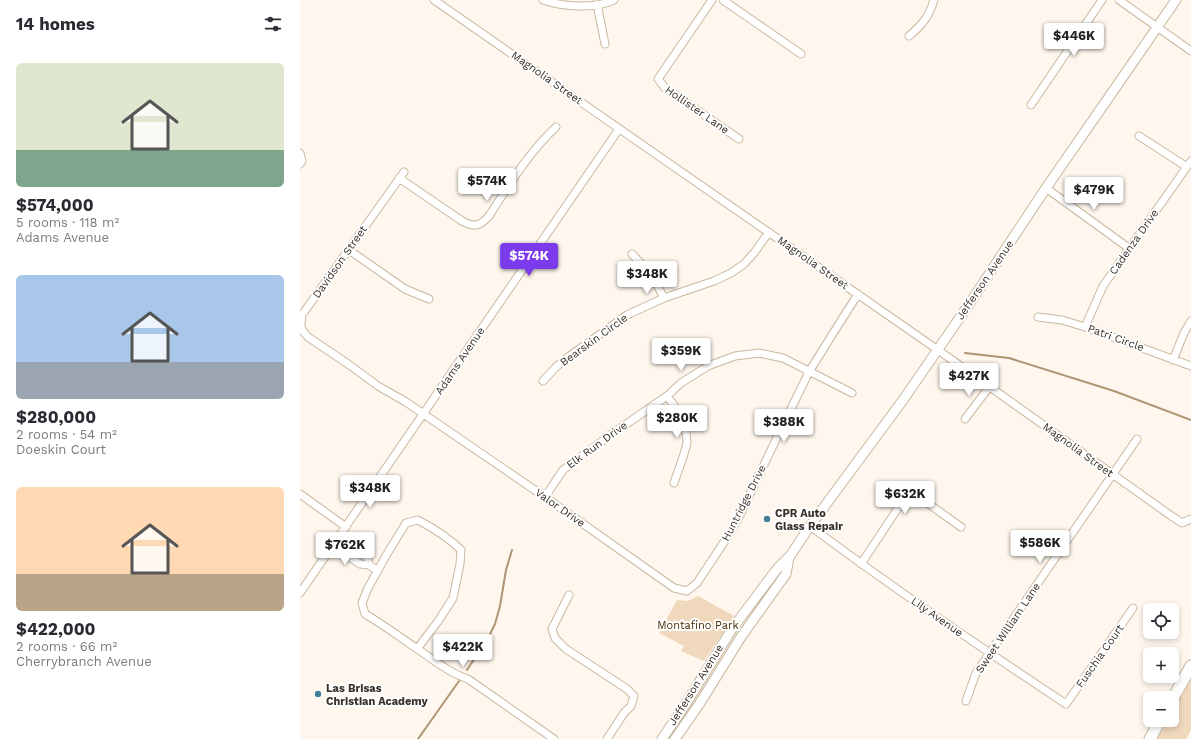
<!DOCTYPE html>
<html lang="en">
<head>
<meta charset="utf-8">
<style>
  :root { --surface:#fff; --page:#f7f7f7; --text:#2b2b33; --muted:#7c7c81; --accent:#7c3aed }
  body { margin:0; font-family:"Work Sans",sans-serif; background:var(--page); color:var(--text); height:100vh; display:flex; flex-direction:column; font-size:15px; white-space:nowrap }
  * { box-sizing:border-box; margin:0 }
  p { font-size:13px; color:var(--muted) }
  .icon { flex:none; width:22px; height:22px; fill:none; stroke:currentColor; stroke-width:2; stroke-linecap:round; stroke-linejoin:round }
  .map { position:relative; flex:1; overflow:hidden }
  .side { display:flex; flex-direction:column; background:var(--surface); width:300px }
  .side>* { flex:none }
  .buttons { position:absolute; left:843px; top:603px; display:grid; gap:8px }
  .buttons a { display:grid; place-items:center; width:36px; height:36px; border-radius:6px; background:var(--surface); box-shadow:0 2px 6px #0003; font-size:20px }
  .price { position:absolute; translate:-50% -34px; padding:0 9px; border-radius:4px; background:#fff; color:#222; font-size:13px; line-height:26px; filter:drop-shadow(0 1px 2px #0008) }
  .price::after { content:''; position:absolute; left:50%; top:24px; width:12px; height:9px; margin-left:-6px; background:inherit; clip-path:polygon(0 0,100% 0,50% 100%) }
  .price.selected { background:var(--accent); color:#fff }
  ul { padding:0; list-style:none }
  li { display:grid; align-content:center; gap:8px; height:212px; padding:0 16px }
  li span { display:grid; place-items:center; height:124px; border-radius:6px; color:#555 }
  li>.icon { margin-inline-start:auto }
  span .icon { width:72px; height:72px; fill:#fffc; stroke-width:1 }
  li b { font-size:17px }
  h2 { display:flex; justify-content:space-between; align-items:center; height:48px; padding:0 16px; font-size:17px }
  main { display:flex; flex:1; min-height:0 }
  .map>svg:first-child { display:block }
  .green { fill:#f0d8bc }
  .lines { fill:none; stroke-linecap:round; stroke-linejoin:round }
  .stream { stroke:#af9575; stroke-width:2 }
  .minor-casing { stroke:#c9b7a1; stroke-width:9 }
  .major-casing { stroke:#c9b7a1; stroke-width:11 }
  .highway-casing { stroke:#c9b7a1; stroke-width:13 }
  .minor { stroke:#fff; stroke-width:7 }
  .major { stroke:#fff; stroke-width:9 }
  .highway { stroke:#fff; stroke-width:11 }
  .poi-dot { fill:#418095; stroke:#fff; stroke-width:1.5 }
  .labels { text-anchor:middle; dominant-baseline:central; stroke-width:4; stroke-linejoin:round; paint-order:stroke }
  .street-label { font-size:11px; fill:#383128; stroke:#fff }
  .poi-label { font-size:11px; font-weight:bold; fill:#383128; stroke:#fff; text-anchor:start }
  .park-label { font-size:11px; fill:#482d01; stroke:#fff }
</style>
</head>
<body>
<main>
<section class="side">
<h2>14 homes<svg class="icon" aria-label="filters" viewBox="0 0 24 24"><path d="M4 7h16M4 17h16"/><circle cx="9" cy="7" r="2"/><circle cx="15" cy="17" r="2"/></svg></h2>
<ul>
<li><span style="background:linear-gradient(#dfe7d0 70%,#7fa58c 0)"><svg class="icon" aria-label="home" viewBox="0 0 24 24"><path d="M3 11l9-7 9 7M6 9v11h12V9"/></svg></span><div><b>$574,000</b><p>5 rooms · 118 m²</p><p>Adams Avenue</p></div></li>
<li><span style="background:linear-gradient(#a9c7e8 70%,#9aa5b1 0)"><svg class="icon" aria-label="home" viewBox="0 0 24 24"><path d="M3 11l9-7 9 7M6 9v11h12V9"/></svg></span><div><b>$280,000</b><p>2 rooms · 54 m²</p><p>Doeskin Court</p></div></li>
<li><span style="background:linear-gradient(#ffd9b3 70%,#b9a48a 0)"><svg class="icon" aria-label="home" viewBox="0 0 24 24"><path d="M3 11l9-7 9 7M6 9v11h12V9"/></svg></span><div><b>$422,000</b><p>2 rooms · 66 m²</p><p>Cherrybranch Avenue</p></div></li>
</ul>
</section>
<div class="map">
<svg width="891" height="739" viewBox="0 0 891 739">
  <rect width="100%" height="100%" fill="#fff7ed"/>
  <path class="green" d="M 398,596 L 434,616 L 404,661 L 381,651 L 384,646 L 359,633 L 377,600 L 388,601 Z
    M 891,679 L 891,730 L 886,739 L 857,739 L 868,720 L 872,720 L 872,712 Z"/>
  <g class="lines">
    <path class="stream" d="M 665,353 L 709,358 L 814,391 L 891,420
      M 167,670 L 188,638 L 195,624 L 200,606 L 206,570 L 212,550
      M 118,739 L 159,681"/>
    <g class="minor-casing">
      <path id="minor" d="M 134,0 L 638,350 L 870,515 L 882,523 L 891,519
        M 243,0 C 263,7 295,9 314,0
        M 412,0 L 358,79 L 365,88 L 439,139
        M 423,0 L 501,54
        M 819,0 L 891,51
        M 297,4 L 305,44
        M 609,36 C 622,25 629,17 634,0
        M 731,105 L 802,0
        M 839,136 L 887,167
        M 0,153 L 2,161 L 0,164
        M 104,172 L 2,315 C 0,326 0,329 8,337 L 51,366 L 78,386 L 106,402 L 245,497 L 374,588 L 387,591 L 397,583 L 428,536 L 440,515 L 481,429 L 509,372 L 532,335 L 558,294
        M 99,178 L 162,221 C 175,228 180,226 189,216 C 209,185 229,152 256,127
        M 746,188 L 830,249
        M 49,250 L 105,289 L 129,299
        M 332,254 C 345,267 356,281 364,298
        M 738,317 L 762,320 L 785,327 L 891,366
        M 785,327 L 803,286 L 891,161
        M 873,360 L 884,333 L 891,321
        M 243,381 L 256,367 L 271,355 L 327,315 L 364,298 L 414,281 L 431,273 L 444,264 L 454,253 L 469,232
        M 367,396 C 377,409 386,423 387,441 C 387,449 377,473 374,483
        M 665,419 L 690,386
        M 0,494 L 46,527
        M 245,497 L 263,470 L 309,436 L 367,396 L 381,383 L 408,366 L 435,356 L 459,353 L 483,358 L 552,393
        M 510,526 C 593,588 680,647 766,704 L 833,608
        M 36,543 L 40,545 L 49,545 L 68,558 L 69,565
        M 40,545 L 42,552 L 60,564 L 69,565 L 78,571
        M 561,564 L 602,502 C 607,497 613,496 619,497 L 661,527
        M 0,593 L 319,129
        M 269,595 L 252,629 L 255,638 L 266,649 L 327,689 L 334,696 L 331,706 L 324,713 L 307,739
        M 117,649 L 139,620 L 153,598 L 160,564 L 161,550 C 149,538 133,528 118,520 L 106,523 L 87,554 L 68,588 L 62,603 L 65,614 C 84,625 101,638 119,650 C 135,661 150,673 168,679 L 254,739
        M 666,701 L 676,673 L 837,439"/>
    </g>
    <g class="major-casing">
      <path id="major" d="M 362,739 L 385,705 L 432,629 L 477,569 L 490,556 L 510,526 L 603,400 L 674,297 L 746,188 L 827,71 L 876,0
        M 375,739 L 400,703 L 441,637 L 486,574 L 489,557"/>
    </g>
    <g class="highway-casing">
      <path id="highway" d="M 872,700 L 891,666
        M 850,739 L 860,720"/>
    </g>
    <use href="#minor" class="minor"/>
    <use href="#major" class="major"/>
    <use href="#highway" class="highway"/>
  </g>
  <g class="poi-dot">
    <circle cx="467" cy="519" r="4"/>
    <circle cx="18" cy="694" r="4"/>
  </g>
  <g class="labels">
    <g class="street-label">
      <text transform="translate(247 78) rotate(35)">Magnolia Street</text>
      <text transform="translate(397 110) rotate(35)">Hollister Lane</text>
      <text transform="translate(834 242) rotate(-55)">Cadenza Drive</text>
      <text transform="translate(40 262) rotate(-55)">Davidson Street</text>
      <text transform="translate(513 263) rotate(35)">Magnolia Street</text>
      <text transform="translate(685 280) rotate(-56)">Jefferson Avenue</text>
      <text transform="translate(816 338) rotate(20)">Patri Circle</text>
      <text transform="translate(294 340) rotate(-36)">Bearskin Circle</text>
      <text transform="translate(160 361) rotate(-56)">Adams Avenue</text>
      <text transform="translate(297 445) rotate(-36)">Elk Run Drive</text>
      <text transform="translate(778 450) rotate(36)">Magnolia Street</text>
      <text transform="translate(444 503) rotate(-63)">Huntridge Drive</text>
      <text transform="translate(260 508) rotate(35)">Valor Drive</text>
      <text transform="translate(637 617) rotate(35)">Lily Avenue</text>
      <text transform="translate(708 628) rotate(-56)">Sweet William Lane</text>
      <text transform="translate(800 656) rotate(-55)">Fuschia Court</text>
      <text transform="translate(396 685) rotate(-58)">Jefferson Avenue</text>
    </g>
    <g class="poi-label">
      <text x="475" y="513">CPR Auto<tspan x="475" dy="13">Glass Repair</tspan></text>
      <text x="26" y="688">Las Brisas<tspan x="26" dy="13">Christian Academy</tspan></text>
    </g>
    <g class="park-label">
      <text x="398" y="625">Montafino Park</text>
    </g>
  </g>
</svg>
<div class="buttons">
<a><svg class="icon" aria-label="locate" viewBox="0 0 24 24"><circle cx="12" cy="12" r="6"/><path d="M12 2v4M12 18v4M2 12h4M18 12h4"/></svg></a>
<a>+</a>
<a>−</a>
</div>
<b class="price" style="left:774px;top:57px">$446K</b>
<b class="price" style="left:187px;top:202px">$574K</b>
<b class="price" style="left:794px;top:211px">$479K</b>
<b class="price selected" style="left:229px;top:277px">$574K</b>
<b class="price" style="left:347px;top:295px">$348K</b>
<b class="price" style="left:381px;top:372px">$359K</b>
<b class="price" style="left:669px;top:397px">$427K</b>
<b class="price" style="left:377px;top:439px">$280K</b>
<b class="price" style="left:484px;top:443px">$388K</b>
<b class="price" style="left:70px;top:509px">$348K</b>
<b class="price" style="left:605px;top:515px">$632K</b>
<b class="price" style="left:740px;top:564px">$586K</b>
<b class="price" style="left:45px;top:566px">$762K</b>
<b class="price" style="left:163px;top:668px">$422K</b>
</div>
</main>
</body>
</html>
